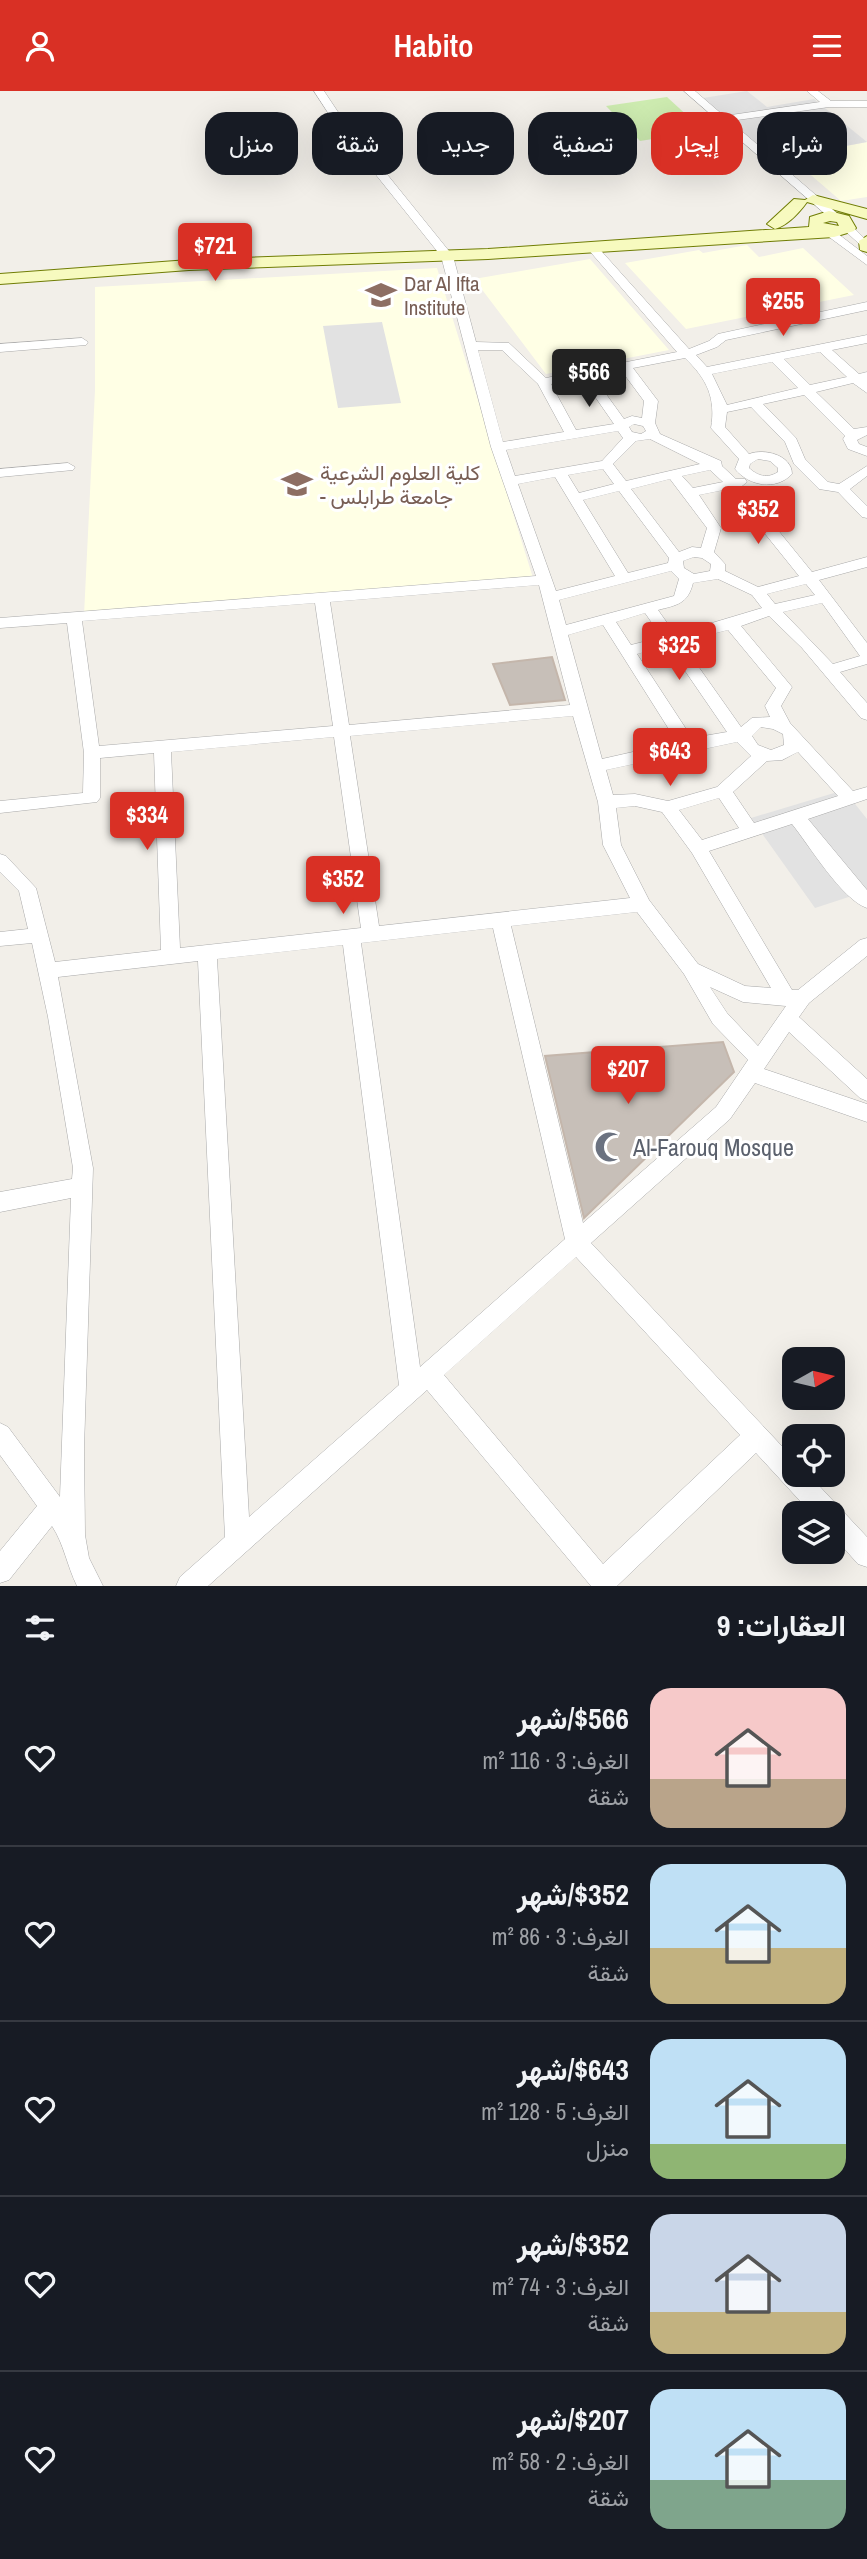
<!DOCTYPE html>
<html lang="ar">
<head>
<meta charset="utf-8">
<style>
  :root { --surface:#171b24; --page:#242831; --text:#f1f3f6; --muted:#9ea1a6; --line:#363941; --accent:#d93025 }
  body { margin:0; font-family:"Archivo Narrow",Vazirmatn,sans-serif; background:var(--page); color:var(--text); direction:rtl; height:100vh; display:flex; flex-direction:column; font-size:26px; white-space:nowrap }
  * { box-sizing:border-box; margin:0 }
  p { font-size:23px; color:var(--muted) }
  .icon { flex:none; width:38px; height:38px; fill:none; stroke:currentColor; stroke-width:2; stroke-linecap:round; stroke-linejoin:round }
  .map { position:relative; height:1495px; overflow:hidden; direction:ltr }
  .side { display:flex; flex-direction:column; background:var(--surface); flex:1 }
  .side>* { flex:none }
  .guide { position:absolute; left:21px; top:21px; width:826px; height:63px; direction:rtl; display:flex; gap:14px }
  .needle { width:46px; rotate:82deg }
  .fabs { position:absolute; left:782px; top:1256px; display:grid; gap:14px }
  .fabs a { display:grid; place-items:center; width:63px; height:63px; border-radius:14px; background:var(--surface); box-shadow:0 7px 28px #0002; font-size:35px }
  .price { position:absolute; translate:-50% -60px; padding:0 16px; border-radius:7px; background:var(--accent); color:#fff; font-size:23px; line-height:46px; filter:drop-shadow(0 2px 4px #0008) }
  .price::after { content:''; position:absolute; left:50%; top:42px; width:21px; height:16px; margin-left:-10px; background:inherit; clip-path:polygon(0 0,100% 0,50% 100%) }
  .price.selected { background:#222; color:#fff }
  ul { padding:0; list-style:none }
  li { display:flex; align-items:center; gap:21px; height:175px; padding:0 21px }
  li+li { border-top:2px solid var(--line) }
  li span { display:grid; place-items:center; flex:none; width:196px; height:140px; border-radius:21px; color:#555 }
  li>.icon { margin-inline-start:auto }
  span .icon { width:84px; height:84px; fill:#fffc; stroke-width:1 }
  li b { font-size:30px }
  h2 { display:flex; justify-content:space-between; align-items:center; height:84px; padding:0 21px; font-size:30px }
  .chip { padding:0 24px; border-radius:21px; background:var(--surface); box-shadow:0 7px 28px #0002; font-size:24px; line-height:63px }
  .chip.selected { background:var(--accent); color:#fff }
  header { display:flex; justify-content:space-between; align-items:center; height:91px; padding:0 21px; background:var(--accent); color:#fff; font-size:32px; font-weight:600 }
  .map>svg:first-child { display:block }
  .education { fill:#ffffe5 }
  .grass { fill:#cdebb0 }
  .parking { fill:#e2e2e2 }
  .building { fill:#c7bfb8; stroke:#c4b6ab; stroke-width:2 }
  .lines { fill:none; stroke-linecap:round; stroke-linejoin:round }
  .street-casing { stroke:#a9a9a9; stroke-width:1 }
  .secondary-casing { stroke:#707d05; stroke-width:2 }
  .street { fill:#fff; fill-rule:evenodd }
  .secondary { fill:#f7fabf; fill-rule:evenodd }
  .labels { text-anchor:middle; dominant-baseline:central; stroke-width:6; stroke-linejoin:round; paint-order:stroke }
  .far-education-label { font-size:21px; fill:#785e54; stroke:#fff; text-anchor:start }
  .worship-label { font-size:24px; fill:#5b616d; stroke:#fff; text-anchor:start }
</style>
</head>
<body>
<header><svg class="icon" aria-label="menu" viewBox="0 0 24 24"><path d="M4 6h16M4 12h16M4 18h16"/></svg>Habito<svg class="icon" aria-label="person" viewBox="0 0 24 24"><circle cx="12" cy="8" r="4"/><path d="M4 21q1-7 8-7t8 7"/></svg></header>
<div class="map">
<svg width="867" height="1495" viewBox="0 0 867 1495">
  <rect width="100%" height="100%" fill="#f2efe9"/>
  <path class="education" d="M 867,51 L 867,106 L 841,110 L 790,66 Z
    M 747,154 L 759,166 L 803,157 L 854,204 L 686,238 L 625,172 L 699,159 L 703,162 Z
    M 590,168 L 669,259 L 546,283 L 474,188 Z
    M 437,177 L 533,487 L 84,524 L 95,299 L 95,196 Z"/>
  <path class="grass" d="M 667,6 L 704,40 L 640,50 L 606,15 Z"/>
  <path class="parking" d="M 747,0 L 767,16 L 814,8 L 867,51 L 773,68 L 703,7 Z
    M 382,231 L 401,312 L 338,317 L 323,235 Z
    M 844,699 L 867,728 L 867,800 L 815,817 L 751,727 Z"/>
  <path class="building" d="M 552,566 L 565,609 L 510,614 L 493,573 Z
    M 723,951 L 734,981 L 584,1127 L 545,965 Z"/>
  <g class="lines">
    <g class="street-casing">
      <path id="street" d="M 314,0 L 324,0 L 344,30 L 453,165 L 476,251 L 509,252 L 546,287 L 677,261 L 587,157 L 587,153 L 595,153 L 689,258 L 709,250 L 718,243 L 867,211 L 867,219 L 726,249 L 717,256 L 696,264 L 707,276 L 867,244 L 867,252 L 832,259 L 859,283 L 867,281 L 867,302 L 853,292 L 816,301 L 854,338 L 867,336 L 867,344 L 857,349 L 859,353 L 867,356 L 867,365 L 848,358 L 843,348 L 845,345 L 804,304 L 763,313 L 796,347 L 805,368 L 828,391 L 839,393 L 867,375 L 867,385 L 850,398 L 867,415 L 867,427 L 862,426 L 838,401 L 819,398 L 794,373 L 785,351 L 751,316 L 727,321 L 725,336 L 749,363 C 764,357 792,364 792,383 C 776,400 749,395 735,378 L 739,368 L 711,337 C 716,307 707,288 685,267 L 633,277 L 658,310 L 655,332 L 660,343 L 721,370 L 722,375 L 736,388 L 745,388 L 747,391 L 742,395 L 812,481 L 867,466 L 867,476 L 819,489 L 867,552 L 867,573 L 840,581 L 867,612 L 867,629 L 861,627 L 802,557 L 769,525 L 741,535 L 792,596 L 781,615 L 790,632 L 853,700 L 867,696 L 867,708 L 808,728 L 867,799 L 867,817 C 842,809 809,754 792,733 L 709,760 L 792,899 L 798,899 L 860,849 L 867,847 L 867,865 L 809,912 L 799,926 L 867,988 L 867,1010 L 860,1007 L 789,941 L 764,978 L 867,1013 L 867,1031 L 755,992 L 730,1028 L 591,1152 L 794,1368 L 794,1384 L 809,1384 L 867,1446 L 867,1476 L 858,1473 L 833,1445 L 833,1423 L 812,1423 L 756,1362 L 617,1495 L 591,1495 L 427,1299 L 208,1495 L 176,1495 L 180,1486 L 225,1446 L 198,870 L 58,886 L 93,1077 L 84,1357 L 85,1444 L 89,1467 L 103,1495 L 77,1495 C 67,1475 64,1453 52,1435 L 9,1489 L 0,1492 L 0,1460 L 37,1415 L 0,1364 L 0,1332 L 8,1336 L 60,1406 L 71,1107 L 0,1121 L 0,1101 L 72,1088 L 73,1077 L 48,926 L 32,852 L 0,855 L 0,841 L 28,838 L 19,800 L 0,781 L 0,763 L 6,765 L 36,797 L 55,871 L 161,859 L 154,662 L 100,667 L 100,707 L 97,711 L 0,722 L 0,710 L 83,702 L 84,662 L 67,532 L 0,537 L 0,527 L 536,485 L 491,356 L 441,165 L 336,34 ZM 478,259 L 502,259 L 538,293 L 564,341 L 503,351 ZM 820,261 L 847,286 L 810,294 L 784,268 ZM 772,271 L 798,297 L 727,314 L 712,283 ZM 621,279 L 644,310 L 642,327 L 632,325 L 624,328 L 593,285 ZM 582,287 L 614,333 L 576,339 L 551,293 ZM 634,333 L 643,335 L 646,340 L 641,343 L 632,341 L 629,336 ZM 618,340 L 623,347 L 602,370 L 515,385 L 506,359 ZM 650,348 L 700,373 L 626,390 L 613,373 L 636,350 ZM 758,368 L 770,370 L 778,377 L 778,381 C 767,388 758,385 749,377 L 750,373 ZM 603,378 L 614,393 L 579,402 L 568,384 ZM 710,379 L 723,391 L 693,397 L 682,385 ZM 555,386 L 615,485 L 556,500 L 518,393 ZM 670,388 L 707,437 L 701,457 L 692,456 L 679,461 L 631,398 ZM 729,398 L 799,485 L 758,496 L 725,480 L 725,473 L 714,461 L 721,437 L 699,404 ZM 619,400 L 669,467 L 668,472 L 628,482 L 583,409 ZM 694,466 L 702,467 L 711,473 L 710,480 L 694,483 L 684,477 L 683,470 ZM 671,480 L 679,488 L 674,505 L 566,534 L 559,509 ZM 718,488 L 752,504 L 762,517 L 675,543 L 658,519 C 677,514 688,513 693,492 ZM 806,493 L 815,504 L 775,513 L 767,503 ZM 539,494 L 570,614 L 349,634 L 330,511 ZM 315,512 L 333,635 L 99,655 L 82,530 ZM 822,512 L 860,565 L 833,573 L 783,521 ZM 645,522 L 662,546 L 631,554 L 616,531 ZM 603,534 L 677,651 L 602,668 L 568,544 ZM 728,539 L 776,597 L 765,615 L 770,626 L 752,627 L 741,636 L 681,551 ZM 668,555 L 727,641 L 692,647 L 637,563 ZM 573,625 L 598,711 L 603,754 L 630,807 L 379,835 L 350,645 ZM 761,636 L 773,638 L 783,643 L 784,654 L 771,659 L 758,654 L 752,645 ZM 334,646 L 361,837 L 180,857 L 171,661 ZM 737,651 L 751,665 L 717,696 L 668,710 L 635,703 L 613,704 L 606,679 ZM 798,661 L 838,705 L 754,732 L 733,701 L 767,670 L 782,669 ZM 719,707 L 739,737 L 702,749 L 679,719 ZM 635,715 L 662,721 L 692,762 L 771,897 L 745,895 L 698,873 L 649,809 L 621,754 L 616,717 ZM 637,821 L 684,883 L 713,933 L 748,969 L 716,1016 L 583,1132 L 511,835 ZM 493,837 L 565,1148 L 420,1276 L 361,852 ZM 343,854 L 399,1294 L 249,1426 L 217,868 ZM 710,896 L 743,911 L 786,915 L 758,955 L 727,922 ZM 576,1166 L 740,1344 L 603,1473 L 444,1284 Z
        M 684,0 L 695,0 L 724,25 L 820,11 L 807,0 L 818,0 L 831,10 L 867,10 L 867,16 L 829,16 L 730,30 L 839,124 L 839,128 L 831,128 Z
        M 844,135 L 852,135 L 867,150 L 867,160 L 844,139 Z
        M 825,139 L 833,139 L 867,165 L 867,174 L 825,143 Z
        M 82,247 L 88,251 L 86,254 L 0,261 L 0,253 Z
        M 68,372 L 75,376 L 73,379 L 0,386 L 0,378 Z"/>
    </g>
    <g class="secondary-casing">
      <path id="secondary" d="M 813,104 L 867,118 L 867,128 L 807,111 C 799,122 788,134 775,138 L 767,133 L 794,108 L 805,109 Z
        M 829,120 L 849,125 L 856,137 L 854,140 L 834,146 L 488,168 L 189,179 L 0,193 L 0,183 L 189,169 L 488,158 L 809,136 L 810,126 ZM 830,130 L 837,131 L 839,135 L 823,132 Z
        M 867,145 L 867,161 L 860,159 L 859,150 Z"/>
    </g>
    <use href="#street" class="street"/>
    <use href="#secondary" class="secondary"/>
  </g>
  <defs>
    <g id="university-bare" transform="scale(2.415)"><path d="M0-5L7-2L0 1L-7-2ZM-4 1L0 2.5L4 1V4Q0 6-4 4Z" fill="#8d6e63" stroke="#fff" stroke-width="2.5" paint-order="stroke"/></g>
    <g id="mosque-bare" transform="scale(2.415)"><path d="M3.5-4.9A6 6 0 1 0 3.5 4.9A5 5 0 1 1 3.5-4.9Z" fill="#6b7280" stroke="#fff" stroke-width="2.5" paint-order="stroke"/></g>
  </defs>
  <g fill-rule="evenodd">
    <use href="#university-bare" x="381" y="204"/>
    <use href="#university-bare" x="297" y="393"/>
    <use href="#mosque-bare" x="610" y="1056"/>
  </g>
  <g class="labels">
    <g class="far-education-label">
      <text x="404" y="192">Dar Al Ifta<tspan x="404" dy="24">Institute</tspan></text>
      <text x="320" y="381">كلية العلوم الشرعية<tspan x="320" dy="24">- جامعة طرابلس</tspan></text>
    </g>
    <g class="worship-label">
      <text x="633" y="1056">Al-Farouq Mosque</text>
    </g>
  </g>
</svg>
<div class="fabs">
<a><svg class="needle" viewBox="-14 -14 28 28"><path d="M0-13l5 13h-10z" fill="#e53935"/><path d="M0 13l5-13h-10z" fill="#9ea1a6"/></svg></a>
<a><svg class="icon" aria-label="locate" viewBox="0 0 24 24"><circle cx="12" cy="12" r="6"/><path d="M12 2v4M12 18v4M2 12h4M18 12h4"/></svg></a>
<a><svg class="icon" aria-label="layers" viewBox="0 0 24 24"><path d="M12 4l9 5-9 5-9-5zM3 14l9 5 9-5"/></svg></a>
</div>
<b class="price" style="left:215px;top:192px">$721</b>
<b class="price" style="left:783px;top:247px">$255</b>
<b class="price selected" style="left:589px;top:318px">$566</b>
<b class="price" style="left:758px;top:455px">$352</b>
<b class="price" style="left:679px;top:591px">$325</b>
<b class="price" style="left:670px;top:697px">$643</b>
<b class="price" style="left:147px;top:761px">$334</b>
<b class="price" style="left:343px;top:825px">$352</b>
<b class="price" style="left:628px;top:1015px">$207</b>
<div class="guide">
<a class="chip">شراء</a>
<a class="chip selected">إيجار</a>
<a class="chip">تصفية</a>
<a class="chip">جديد</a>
<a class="chip">شقة</a>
<a class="chip">منزل</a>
</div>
</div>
<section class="side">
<h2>العقارات: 9<svg class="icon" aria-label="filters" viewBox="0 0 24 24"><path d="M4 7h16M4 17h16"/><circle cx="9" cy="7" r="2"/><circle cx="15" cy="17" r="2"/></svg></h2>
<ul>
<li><span style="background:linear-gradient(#f6c9c9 65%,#b9a48a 0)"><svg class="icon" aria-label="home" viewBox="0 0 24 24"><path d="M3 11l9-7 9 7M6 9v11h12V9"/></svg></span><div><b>$566/شهر</b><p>الغرف: 3 · 116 m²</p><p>شقة</p></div><svg class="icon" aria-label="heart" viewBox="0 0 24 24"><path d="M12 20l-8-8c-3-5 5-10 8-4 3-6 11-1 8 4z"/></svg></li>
<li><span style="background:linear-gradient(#bfe0f5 60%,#c2b280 0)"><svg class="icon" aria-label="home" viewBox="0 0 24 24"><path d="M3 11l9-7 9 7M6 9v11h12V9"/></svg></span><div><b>$352/شهر</b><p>الغرف: 3 · 86 m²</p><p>شقة</p></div><svg class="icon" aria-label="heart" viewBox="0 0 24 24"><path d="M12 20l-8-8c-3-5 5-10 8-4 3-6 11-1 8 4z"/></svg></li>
<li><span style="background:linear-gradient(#bfe0f5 75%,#8fb573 0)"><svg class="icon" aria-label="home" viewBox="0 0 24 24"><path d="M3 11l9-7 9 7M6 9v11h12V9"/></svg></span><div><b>$643/شهر</b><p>الغرف: 5 · 128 m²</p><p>منزل</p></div><svg class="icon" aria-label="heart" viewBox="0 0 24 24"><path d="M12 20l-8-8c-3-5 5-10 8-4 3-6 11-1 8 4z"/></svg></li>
<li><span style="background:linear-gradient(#c9d6e8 70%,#c2b280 0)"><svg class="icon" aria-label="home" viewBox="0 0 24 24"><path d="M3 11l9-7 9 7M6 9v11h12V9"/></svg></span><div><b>$352/شهر</b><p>الغرف: 3 · 74 m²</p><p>شقة</p></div><svg class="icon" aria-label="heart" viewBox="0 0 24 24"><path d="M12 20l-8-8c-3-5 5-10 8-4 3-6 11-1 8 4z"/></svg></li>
<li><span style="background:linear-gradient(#bfe0f5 65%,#7fa58c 0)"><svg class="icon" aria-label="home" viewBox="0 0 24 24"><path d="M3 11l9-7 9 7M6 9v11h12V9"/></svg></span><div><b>$207/شهر</b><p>الغرف: 2 · 58 m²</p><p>شقة</p></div><svg class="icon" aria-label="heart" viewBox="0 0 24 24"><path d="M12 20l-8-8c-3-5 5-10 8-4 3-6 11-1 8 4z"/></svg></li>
</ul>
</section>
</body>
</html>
